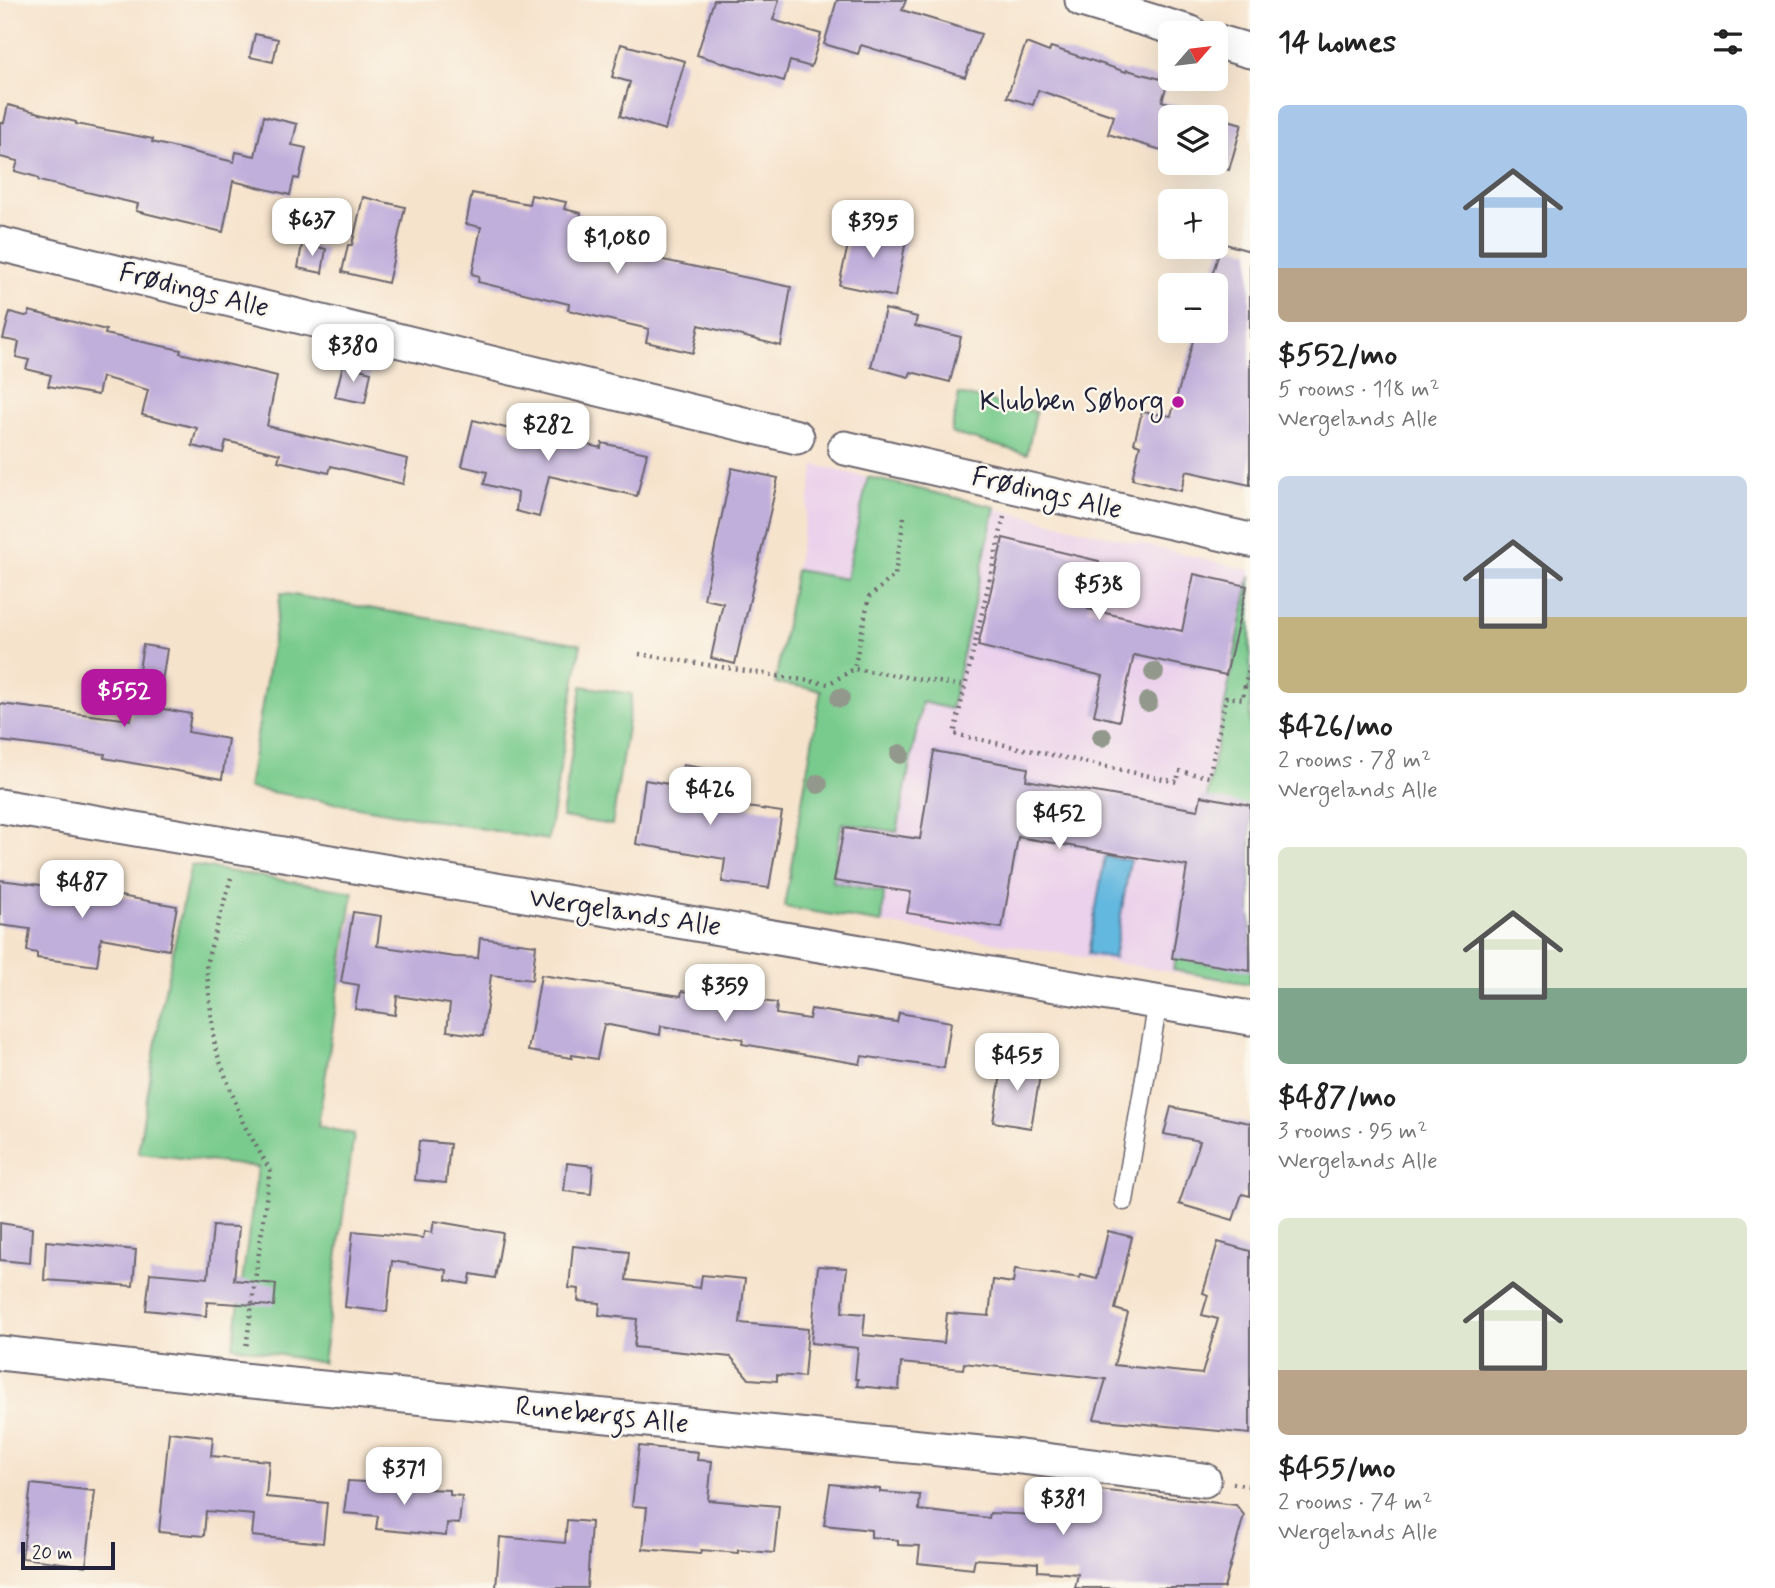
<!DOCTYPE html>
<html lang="en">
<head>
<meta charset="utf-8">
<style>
  :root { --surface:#fff; --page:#f6f6f6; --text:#222; --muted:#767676; --accent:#b5179e }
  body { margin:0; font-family:Mynerve,sans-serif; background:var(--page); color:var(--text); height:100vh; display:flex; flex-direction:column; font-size:26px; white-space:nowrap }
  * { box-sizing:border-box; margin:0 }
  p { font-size:23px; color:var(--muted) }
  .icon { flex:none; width:38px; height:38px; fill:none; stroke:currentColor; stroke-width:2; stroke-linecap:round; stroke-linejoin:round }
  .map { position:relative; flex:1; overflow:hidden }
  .drawer { display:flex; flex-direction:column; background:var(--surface); width:525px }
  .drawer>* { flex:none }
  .needle { width:46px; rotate:62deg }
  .controls { position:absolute; left:1158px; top:21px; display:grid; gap:14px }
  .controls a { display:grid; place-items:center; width:70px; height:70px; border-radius:10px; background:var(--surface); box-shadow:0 7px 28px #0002; font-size:35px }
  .scale { position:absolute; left:21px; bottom:18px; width:94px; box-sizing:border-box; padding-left:7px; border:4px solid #22223b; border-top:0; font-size:19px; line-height:24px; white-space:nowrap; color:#22223b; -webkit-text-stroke:5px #fbf7ec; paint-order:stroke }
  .price { position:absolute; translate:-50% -60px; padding:0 16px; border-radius:14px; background:#fff; color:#222; font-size:23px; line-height:46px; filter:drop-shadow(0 2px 4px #0008) }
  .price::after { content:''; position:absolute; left:50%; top:42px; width:21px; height:16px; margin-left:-10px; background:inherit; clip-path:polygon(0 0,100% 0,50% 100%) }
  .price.selected { background:var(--accent); color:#fff }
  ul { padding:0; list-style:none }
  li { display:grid; align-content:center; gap:14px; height:371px; padding:0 28px }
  li span { display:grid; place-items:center; height:217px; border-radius:10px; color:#555 }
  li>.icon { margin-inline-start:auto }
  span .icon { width:126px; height:126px; fill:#fffc; stroke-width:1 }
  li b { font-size:30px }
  h2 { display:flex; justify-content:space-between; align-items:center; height:84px; padding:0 28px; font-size:30px }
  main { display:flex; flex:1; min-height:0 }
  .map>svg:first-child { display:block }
  .built { fill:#ebd1eb }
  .green { fill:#79cb8d; stroke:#4e7664; stroke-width:2 }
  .water { fill:#63b8df; stroke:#426d8d; stroke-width:2 }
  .building { fill:#c1afdb }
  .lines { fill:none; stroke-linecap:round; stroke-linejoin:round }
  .service-casing { stroke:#6c666e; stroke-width:21 }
  .minor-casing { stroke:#6c666e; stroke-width:37 }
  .path { stroke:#6c666e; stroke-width:4.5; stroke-dasharray:2 5; stroke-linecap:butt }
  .service { stroke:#fff; stroke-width:18 }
  .minor { stroke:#fff; stroke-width:33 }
  .tree { fill:#92998c }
  .poi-dot { fill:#b5179e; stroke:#fbf7ec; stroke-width:2.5 }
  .labels { text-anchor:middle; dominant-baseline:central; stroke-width:5; stroke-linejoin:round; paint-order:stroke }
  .street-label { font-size:28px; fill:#22223b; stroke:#fbf7ec }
  .poi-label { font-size:28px; fill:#22223b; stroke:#fbf7ec; text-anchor:end }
</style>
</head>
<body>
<main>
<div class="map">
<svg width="1250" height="1588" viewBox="0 0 1250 1588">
  <rect width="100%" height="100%" fill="#fbf7ec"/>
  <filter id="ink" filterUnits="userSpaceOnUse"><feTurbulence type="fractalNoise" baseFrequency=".0143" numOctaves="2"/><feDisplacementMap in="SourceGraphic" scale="14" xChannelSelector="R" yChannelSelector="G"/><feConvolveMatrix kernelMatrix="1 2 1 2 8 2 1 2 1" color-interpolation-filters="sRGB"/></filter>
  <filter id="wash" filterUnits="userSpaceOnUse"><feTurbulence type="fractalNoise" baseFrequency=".00686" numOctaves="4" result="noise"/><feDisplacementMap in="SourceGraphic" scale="28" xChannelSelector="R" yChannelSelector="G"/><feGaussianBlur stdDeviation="1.57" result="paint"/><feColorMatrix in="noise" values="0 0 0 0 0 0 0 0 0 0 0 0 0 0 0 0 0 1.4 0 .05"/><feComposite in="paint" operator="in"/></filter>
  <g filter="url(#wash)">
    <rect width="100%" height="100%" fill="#f6e3cc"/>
    <path class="built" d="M 815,465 L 1250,570 L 1250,985 L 784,907 L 821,690 L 775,683 Z"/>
    <path class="green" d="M 959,394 L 1036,412 L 1027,454 L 951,433 Z
      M 868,477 L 995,507 L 951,709 L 922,702 L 897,832 L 842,823 L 832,882 L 884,892 L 882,923 L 784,907 L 821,690 L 775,683 L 796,570 L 846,579 Z
      M 1250,576 L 1250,984 L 1173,970 Z
      M 281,593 L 581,644 L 548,840 L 248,788 Z
      M 582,686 L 632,694 L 612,825 L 562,817 Z
      M 191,865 L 353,892 L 318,1126 L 354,1134 L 323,1363 L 233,1346 L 258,1167 L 138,1153 L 162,1004 Z"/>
    <path class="water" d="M 1105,856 L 1130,860 L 1114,958 L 1088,954 Z"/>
    <g id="blocks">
      <path class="building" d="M 714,0 L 779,0 L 773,20 L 821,34 L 811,67 L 790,61 L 784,81 L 697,55 Z
        M 837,0 L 906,0 L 902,10 L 981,34 L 965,77 L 861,45 L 858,54 L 824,44 Z
        M 255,34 L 278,39 L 273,62 L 250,57 Z
        M 1026,43 L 1049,52 L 1051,47 L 1126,72 L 1127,70 L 1168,81 L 1162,101 L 1242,124 L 1229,170 L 1205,163 L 1216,163 L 1216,117 L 1171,117 L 1171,153 L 1108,134 L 1114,116 L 1038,90 L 1033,105 L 1007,97 Z
        M 621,44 L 685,61 L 665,130 L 620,116 L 630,82 L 612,77 Z
        M 8,105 L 76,122 L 76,124 L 153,139 L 152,142 L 234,162 L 236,152 L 255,156 L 264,116 L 297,124 L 292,145 L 306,148 L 299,179 L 294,178 L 290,195 L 233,181 L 223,232 L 136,211 L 138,204 L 39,181 L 37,177 L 15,171 L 18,161 L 0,157 L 0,123 L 4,123 Z
        M 472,193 L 529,204 L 531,195 L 566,202 L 564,209 L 581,213 L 578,227 L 648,242 L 644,256 L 791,287 L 781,346 L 699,325 L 693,353 L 646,342 L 649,329 L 568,310 L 569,304 L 478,282 L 479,276 L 472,274 L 481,227 L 466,224 Z
        M 363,197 L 405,207 L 388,283 L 342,272 L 348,245 L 352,245 Z
        M 853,223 L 907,235 L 895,297 L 839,285 Z
        M 1222,243 L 1250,251 L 1250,485 L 1186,471 L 1181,491 L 1132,479 L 1140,445 L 1134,443 L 1142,412 L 1171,416 L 1196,331 L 1216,331 L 1216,285 L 1209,285 Z
        M 302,244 L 326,249 L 322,273 L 298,268 Z
        M 885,309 L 917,317 L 915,326 L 961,337 L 950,382 L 911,372 L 909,377 L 871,367 Z
        M 29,311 L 106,330 L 105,334 L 181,350 L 180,353 L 277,376 L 267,426 L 408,459 L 403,484 L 331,466 L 329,473 L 278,461 L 280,454 L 226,441 L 223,453 L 192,446 L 197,428 L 142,415 L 148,390 L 102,377 L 98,395 L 48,386 L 51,375 L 26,369 L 29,360 L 16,357 L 19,342 L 3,339 L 10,312 L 25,316 L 29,315 Z
        M 343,365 L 371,372 L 365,403 L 335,397 Z
        M 473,420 L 514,430 L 514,427 L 601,448 L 602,443 L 647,453 L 637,496 L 549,476 L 539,517 L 516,511 L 518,493 L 484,484 L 487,472 L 462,466 Z
        M 732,468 L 778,478 L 735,664 L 711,658 L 723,603 L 704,599 Z
        M 1003,538 L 1099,561 L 1088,609 L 1182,631 L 1194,574 L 1247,586 L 1226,675 L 1134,655 L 1119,721 L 1094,715 L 1103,676 L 978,646 Z
        M 143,645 L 167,649 L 158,708 L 191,714 L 188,732 L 228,739 L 222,779 L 104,758 L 105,754 L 0,741 L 0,704 L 131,720 Z
        M 934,751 L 1028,768 L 1026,780 L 1198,810 L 1201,796 L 1250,805 L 1250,971 L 1172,958 L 1187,866 L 1018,837 L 1002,928 L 907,913 L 911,892 L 834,881 L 844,828 L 920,839 Z
        M 683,765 L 715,770 L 710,802 L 782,812 L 769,888 L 722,882 L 725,859 L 636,844 L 645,780 L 680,786 Z
        M 0,880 L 90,891 L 90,888 L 114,892 L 114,895 L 177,906 L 169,950 L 101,938 L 97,966 L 37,958 L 37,953 L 27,951 L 30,929 L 0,925 Z
        M 353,912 L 381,916 L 377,946 L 455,957 L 478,958 L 480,938 L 536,945 L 532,980 L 491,975 L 483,1036 L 447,1031 L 450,1004 L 397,996 L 395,1015 L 355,1009 L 359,985 L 341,982 Z
        M 541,975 L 681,996 L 682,991 L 777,1003 L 776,1014 L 809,1019 L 811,1009 L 897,1022 L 899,1013 L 951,1022 L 944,1068 L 862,1056 L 860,1064 L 742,1044 L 743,1039 L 661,1026 L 660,1035 L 604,1024 L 597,1059 L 572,1055 L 572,1058 L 528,1051 Z
        M 1004,1057 L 1042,1064 L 1031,1128 L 993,1122 Z
        M 1171,1107 L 1250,1123 L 1250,1196 L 1242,1194 L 1233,1220 L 1179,1204 L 1200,1141 L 1164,1134 Z
        M 419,1141 L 450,1144 L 446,1183 L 415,1180 Z
        M 567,1163 L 593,1166 L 591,1194 L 564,1191 Z
        M 434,1221 L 503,1233 L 495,1278 L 471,1274 L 469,1284 L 446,1280 L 447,1270 L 392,1261 L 387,1312 L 345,1307 L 353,1231 L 423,1238 L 425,1231 L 432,1233 Z
        M 0,1223 L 32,1228 L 30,1263 L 0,1260 Z
        M 213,1226 L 239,1227 L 234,1280 L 276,1284 L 274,1306 L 207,1302 L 206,1316 L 146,1310 L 150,1273 L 208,1278 Z
        M 1108,1231 L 1132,1237 L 1115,1309 L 1128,1313 L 1114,1365 L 1202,1374 L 1218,1319 L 1202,1315 L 1208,1295 L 1203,1293 L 1218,1242 L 1250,1251 L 1250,1434 L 1094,1419 L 1106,1379 L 964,1363 L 963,1369 L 901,1363 L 899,1390 L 857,1386 L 858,1379 L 855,1379 L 858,1348 L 811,1343 L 818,1266 L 847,1268 L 842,1312 L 865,1314 L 863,1335 L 944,1343 L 947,1313 L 989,1316 L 993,1280 L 1013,1283 L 1015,1269 L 1080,1278 L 1081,1275 L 1097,1279 Z
        M 46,1241 L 136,1250 L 133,1286 L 44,1280 Z
        M 573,1246 L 629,1252 L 626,1280 L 700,1288 L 702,1275 L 745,1279 L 740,1323 L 808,1329 L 804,1377 L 777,1375 L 777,1381 L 749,1379 L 731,1357 L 634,1347 L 637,1319 L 599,1315 L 600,1303 L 578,1301 L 579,1289 L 569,1288 Z
        M 169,1432 L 213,1437 L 211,1456 L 269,1461 L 266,1497 L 327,1503 L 323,1543 L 252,1536 L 254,1515 L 206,1511 L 204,1536 L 159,1532 Z
        M 639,1446 L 698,1452 L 697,1460 L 712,1461 L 708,1500 L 779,1506 L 774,1553 L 738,1550 L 738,1553 L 701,1550 L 700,1554 L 643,1549 L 647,1507 L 632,1506 Z
        M 348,1481 L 428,1486 L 427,1489 L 450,1490 L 450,1495 L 462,1496 L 459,1524 L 447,1523 L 446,1536 L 376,1529 L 378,1516 L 344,1513 Z
        M 31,1484 L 95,1491 L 86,1566 L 22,1558 Z
        M 830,1484 L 880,1489 L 880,1492 L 920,1495 L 919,1510 L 989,1518 L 990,1513 L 1087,1517 L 1090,1489 L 1236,1505 L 1244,1515 L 1224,1588 L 1075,1588 L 1078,1574 L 1038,1571 L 1038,1563 L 975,1559 L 973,1569 L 918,1563 L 920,1546 L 898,1545 L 898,1540 L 871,1537 L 871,1530 L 824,1525 Z
        M 567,1520 L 591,1522 L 587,1588 L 496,1588 L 500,1537 L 565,1543 Z"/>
    </g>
  </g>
  <g filter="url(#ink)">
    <use href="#blocks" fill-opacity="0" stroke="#6c666e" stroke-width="2"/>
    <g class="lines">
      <g class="service-casing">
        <path id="service" d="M 1124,1201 L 1158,1002"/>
      </g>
      <g class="minor-casing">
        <path id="minor" d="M 1082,0 L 1191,33
          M 1216,41 L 1250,51
          M 0,244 L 797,437
          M 845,448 L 1250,540
          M 0,806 L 1250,1018
          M 0,1353 L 242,1380 L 1021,1457 L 1204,1480"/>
      </g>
      <path class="path" d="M 904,517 L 895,575 L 869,597 L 854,669 L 964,686
        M 1004,517 L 954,734 L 1177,782 L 1179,771 L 1209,777 L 1226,697 L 1243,699 L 1245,686
        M 639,654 L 828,684 L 854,669
        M 1250,665 L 1245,686 L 1250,687
        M 231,878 L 206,964 L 215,1048 L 243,1123 L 270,1170 L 246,1348
        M 1233,1483 L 1250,1486"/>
      <use href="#service" class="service"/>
      <use href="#minor" class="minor"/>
    </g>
    <g class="tree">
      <circle cx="1154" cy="672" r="10"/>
      <circle cx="840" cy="698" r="10"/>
      <circle cx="1148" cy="702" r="10"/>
      <circle cx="1102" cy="737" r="10"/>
      <circle cx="900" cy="754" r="10"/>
      <circle cx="818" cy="784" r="10"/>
    </g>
  </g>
  <circle class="poi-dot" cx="1178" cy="402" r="7"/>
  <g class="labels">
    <g class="street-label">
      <text transform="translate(194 291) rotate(14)">Frødings Alle</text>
      <text transform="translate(1047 494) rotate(13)">Frødings Alle</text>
      <text transform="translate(625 913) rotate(9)">Wergelands Alle</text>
      <text transform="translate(602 1416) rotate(6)">Runebergs Alle</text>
    </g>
    <g class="poi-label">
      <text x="1164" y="402">Klubben Søborg</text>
    </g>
  </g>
</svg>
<div class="controls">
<a><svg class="needle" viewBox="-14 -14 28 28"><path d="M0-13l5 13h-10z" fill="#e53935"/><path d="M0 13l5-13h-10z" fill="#767676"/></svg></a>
<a><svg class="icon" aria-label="layers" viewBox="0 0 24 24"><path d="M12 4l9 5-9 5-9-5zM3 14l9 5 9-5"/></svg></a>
<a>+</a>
<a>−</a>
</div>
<div class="scale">20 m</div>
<b class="price" style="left:312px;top:258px">$637</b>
<b class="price" style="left:873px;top:260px">$395</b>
<b class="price" style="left:617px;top:276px">$1,080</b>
<b class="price" style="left:353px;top:384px">$380</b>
<b class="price" style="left:548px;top:463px">$282</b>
<b class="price" style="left:1099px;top:622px">$538</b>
<b class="price selected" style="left:124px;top:729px">$552</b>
<b class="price" style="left:710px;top:827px">$426</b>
<b class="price" style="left:1059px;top:851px">$452</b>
<b class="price" style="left:82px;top:920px">$487</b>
<b class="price" style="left:725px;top:1024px">$359</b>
<b class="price" style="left:1017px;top:1093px">$455</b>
<b class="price" style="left:404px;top:1507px">$371</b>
<b class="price" style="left:1063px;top:1537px">$381</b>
</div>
<section class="drawer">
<h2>14 homes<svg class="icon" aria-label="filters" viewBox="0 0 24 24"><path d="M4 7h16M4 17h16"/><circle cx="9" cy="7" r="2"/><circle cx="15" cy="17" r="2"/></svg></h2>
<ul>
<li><span style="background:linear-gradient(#a9c7e8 75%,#b9a48a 0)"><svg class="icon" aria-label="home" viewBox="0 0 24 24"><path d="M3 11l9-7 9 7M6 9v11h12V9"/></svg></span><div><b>$552/mo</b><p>5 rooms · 118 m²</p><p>Wergelands Alle</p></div></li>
<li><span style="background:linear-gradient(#c9d6e8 65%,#c2b280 0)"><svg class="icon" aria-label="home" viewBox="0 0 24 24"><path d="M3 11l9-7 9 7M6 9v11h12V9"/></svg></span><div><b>$426/mo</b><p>2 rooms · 78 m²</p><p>Wergelands Alle</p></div></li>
<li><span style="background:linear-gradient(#dfe7d0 65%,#7fa58c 0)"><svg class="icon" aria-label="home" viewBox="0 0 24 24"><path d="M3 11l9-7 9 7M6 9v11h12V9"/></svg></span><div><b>$487/mo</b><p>3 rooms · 95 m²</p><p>Wergelands Alle</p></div></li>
<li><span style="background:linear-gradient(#dfe7d0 70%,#b9a48a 0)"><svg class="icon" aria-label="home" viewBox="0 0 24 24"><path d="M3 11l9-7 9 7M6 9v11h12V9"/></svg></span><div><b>$455/mo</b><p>2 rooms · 74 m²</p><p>Wergelands Alle</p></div></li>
</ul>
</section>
</main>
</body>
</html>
